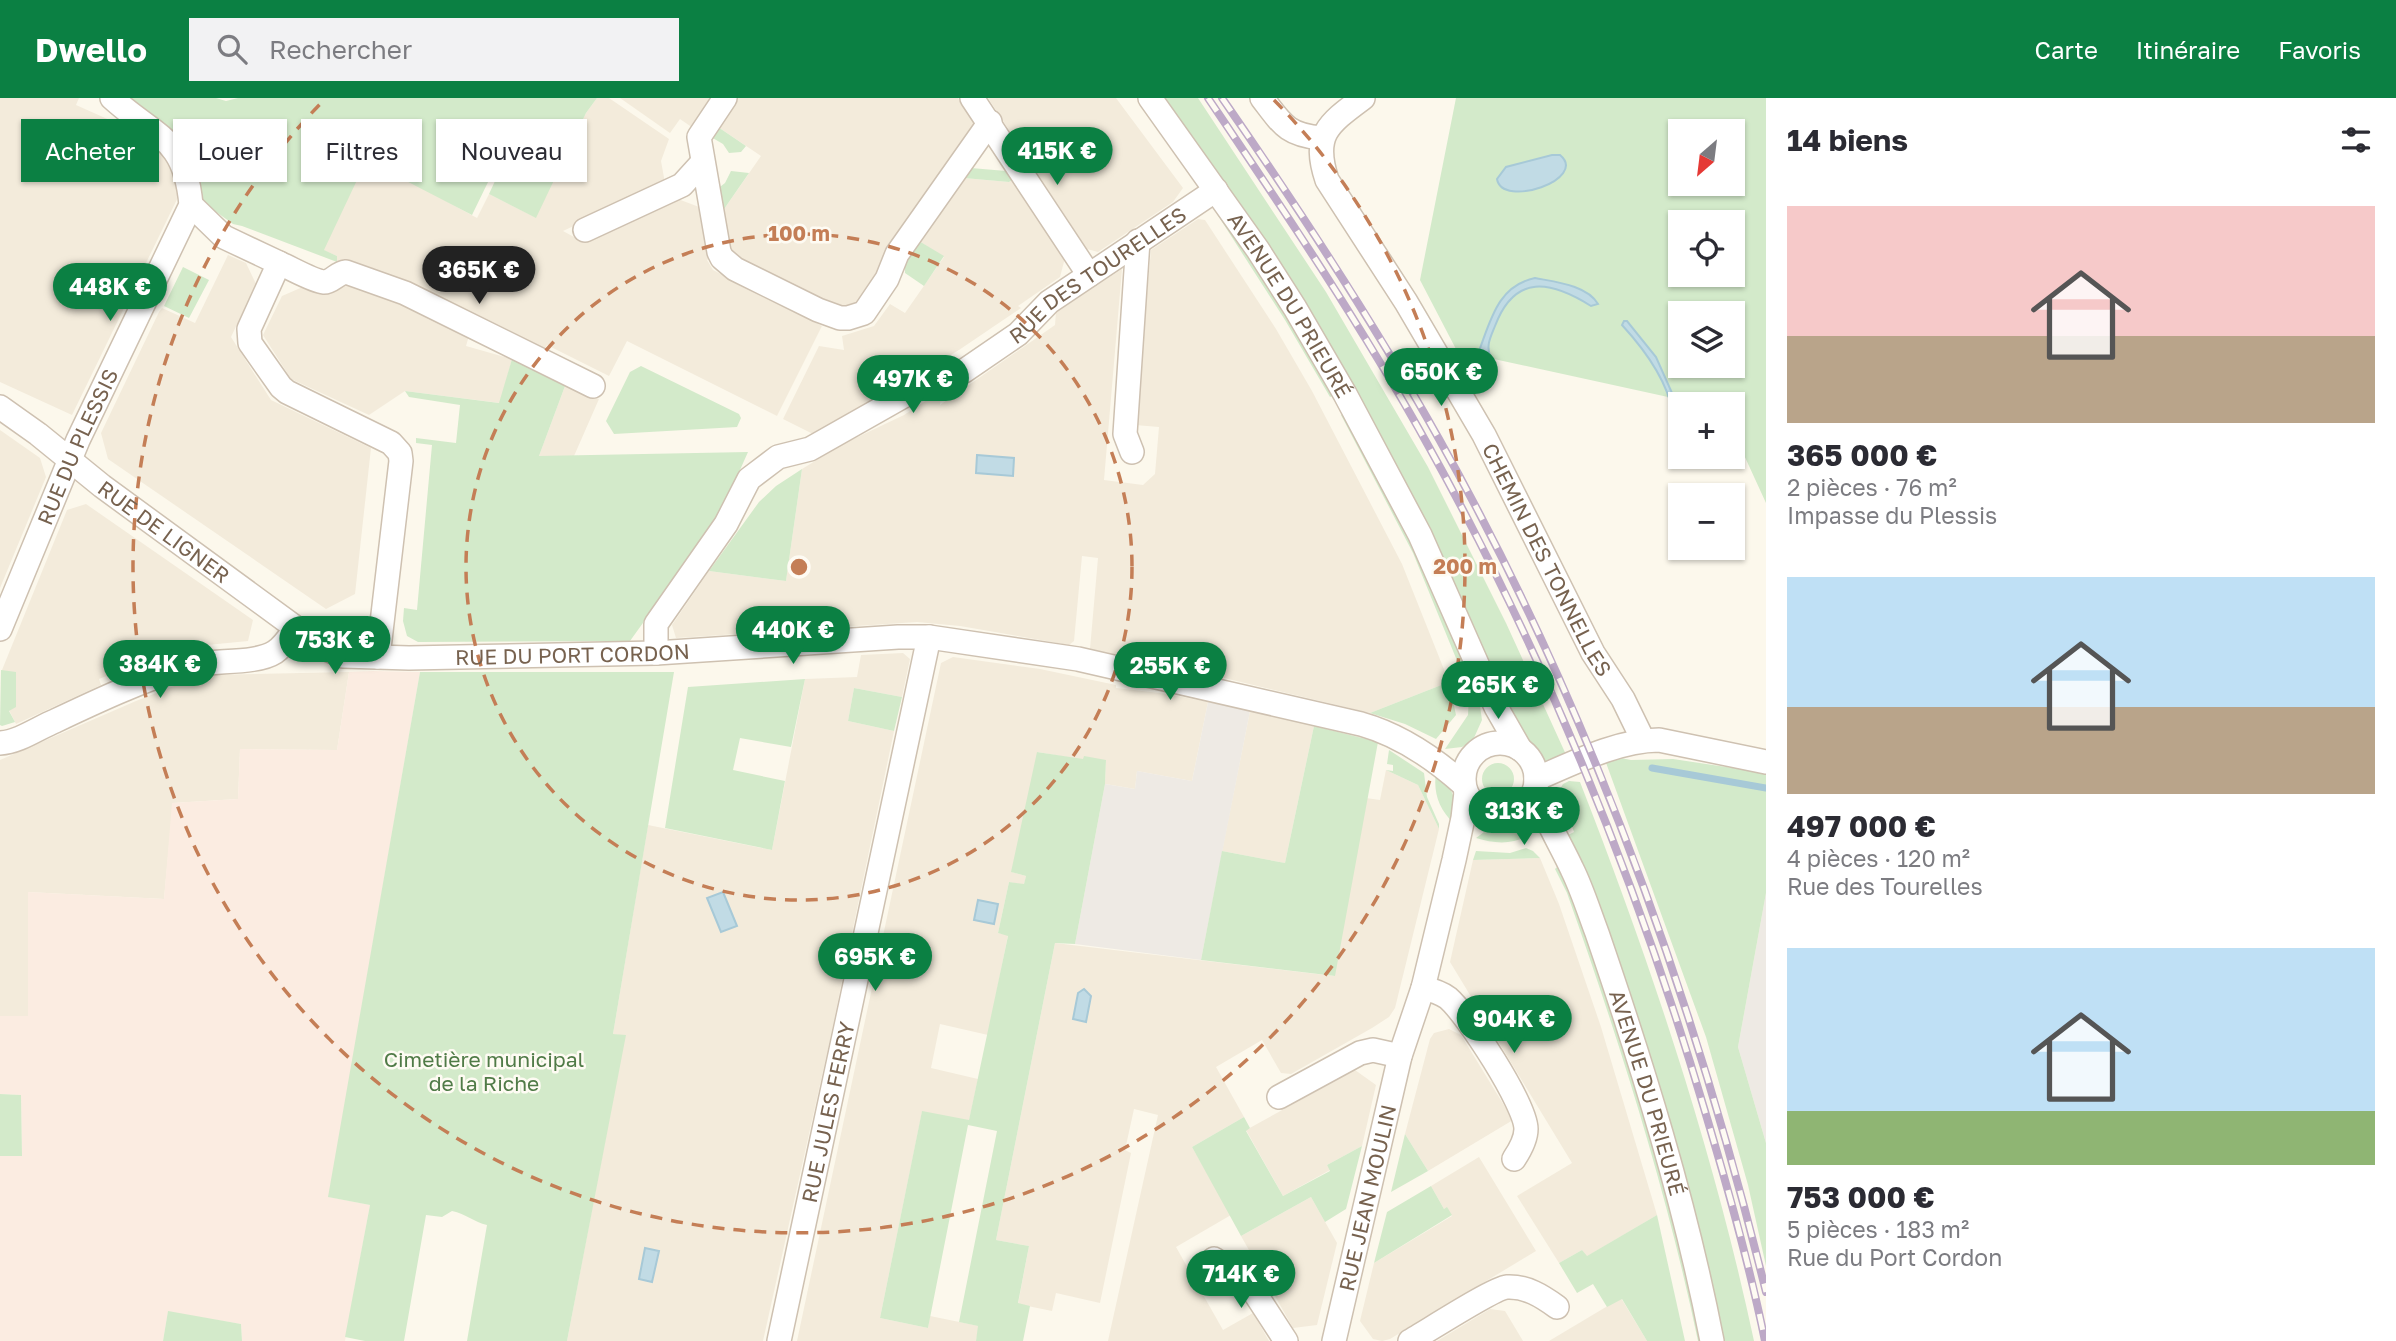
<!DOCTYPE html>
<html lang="fr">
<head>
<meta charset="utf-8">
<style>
  :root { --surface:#fff; --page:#f2f2f3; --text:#2b2b33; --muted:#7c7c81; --accent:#0b8043 }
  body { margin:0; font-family:"Golos Text",sans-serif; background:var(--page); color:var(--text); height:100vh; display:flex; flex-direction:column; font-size:26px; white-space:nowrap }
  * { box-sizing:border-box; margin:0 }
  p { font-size:23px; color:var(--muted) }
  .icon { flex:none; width:38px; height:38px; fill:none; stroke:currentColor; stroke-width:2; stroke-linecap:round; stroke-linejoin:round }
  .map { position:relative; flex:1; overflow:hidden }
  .details { display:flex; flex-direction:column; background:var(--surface); width:630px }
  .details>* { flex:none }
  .top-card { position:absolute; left:21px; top:21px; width:665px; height:63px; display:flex; gap:14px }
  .needle { width:46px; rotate:208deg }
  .fabs { position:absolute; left:1668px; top:21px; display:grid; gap:14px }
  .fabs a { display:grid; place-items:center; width:77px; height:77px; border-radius:0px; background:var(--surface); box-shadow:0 2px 5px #0004; font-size:35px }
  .price { position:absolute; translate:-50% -60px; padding:0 16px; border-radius:24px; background:var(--accent); color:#fff; font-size:23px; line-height:46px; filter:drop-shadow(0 2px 4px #0008) }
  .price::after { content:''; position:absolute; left:50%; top:42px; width:21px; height:16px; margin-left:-10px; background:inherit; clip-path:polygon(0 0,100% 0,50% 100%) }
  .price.selected { background:#222; color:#fff }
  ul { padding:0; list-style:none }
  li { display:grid; align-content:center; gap:14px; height:371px; padding:0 21px }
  li span { display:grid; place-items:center; height:217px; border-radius:0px; color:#555 }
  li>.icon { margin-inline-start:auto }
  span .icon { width:126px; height:126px; fill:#fffc; stroke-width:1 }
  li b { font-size:30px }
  h2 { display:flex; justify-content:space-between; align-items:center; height:84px; padding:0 21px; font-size:30px }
  .pill { padding:0 24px; border-radius:0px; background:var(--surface); box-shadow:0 2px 5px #0004; font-size:24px; line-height:63px }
  .pill.selected { background:var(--accent); color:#fff }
  header { display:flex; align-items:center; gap:42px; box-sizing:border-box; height:98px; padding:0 35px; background:var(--accent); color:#fff }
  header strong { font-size:33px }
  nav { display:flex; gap:38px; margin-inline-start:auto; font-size:24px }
  .search { width:490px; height:63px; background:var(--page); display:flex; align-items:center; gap:18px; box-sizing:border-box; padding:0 24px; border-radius:0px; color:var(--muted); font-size:26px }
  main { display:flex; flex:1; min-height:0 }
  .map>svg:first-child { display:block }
  .residential { fill:#f3ebdb }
  .commercial { fill:#fbece1 }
  .industrial { fill:#eeeae4 }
  .green { fill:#d3eaca; fill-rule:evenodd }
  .water { fill:#c1dbe5; stroke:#a7c9d7; stroke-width:2 }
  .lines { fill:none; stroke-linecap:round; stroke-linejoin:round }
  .stream { stroke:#a7c9d7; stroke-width:7 }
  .minor-casing { stroke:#cec1b1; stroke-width:26 }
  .minor { stroke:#fff; stroke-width:23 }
  .rail-casing { stroke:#bda9c7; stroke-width:8 }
  .rail { stroke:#fefbf3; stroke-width:5; stroke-dasharray:16; stroke-linecap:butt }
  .ring { fill:none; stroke:#c47e56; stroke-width:3.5; stroke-dasharray:12 9 }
  .labels { text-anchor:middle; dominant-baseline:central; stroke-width:5; stroke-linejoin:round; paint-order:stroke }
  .street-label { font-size:21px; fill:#77624f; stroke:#fefbf3 }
  .park-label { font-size:21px; fill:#507b47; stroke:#fefbf3 }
  .centre { fill:#c47e56; stroke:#fefbf3; stroke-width:3.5 }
  .ring-label { font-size:21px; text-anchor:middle; font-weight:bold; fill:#c47e56; stroke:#fefbf3; stroke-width:5; stroke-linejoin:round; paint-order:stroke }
</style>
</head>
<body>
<header>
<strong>Dwello</strong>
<div class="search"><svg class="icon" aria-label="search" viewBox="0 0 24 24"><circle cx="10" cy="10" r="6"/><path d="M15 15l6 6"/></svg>Rechercher</div>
<nav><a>Carte</a><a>Itinéraire</a><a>Favoris</a></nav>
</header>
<main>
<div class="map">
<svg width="1766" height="1243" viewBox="0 0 1766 1243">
  <rect width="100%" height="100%" fill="#fcf8ec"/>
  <path class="residential" d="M 0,0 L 79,0 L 76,7 L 141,36 L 167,57 L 183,89 L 72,317 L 0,284 Z
    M 597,0 L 609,0 L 669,41 L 661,63 L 665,85 L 563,133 L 585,145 L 678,101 L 699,109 L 710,160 L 707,162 L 713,172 L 822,228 L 777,318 L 627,243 L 609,278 L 547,247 L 543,254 L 337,164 L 337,158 L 323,152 L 312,53 L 321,35 L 477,120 L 489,96 L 535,119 L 586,15 Z
    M 620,0 L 714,0 L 693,30 L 680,21 L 670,35 Z
    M 738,0 L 958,0 L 976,28 L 862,205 L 842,214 L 730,156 L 722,114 L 761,58 L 718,29 Z
    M 988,0 L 1116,0 L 1183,90 L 1173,104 L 1098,154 L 1087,151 Z
    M 964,80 L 1009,84 L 1012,82 L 1065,160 L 1060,179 L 1018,208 L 1021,210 L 959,252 L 815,337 L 783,321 L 819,248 L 844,252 L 842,238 L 874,228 L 890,206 L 905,215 L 944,159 L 919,143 Z
    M 1198,121 L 1205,122 L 1276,231 L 1312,293 L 1402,466 L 1449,584 L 1370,615 L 1216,578 L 1090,551 L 1098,460 L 1082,458 L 1074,543 L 1069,547 L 960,528 L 917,524 L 676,540 L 672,527 L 709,473 L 786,483 L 802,371 L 843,346 L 904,317 L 941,293 L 940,307 L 1055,227 L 1056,214 L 1122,171 L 1104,382 L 1143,387 L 1155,376 L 1159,329 L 1135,327 L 1151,152 Z
    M 228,157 L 246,165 L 256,186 L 231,239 L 271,302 L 371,350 L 355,496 L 326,511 L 108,361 L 101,335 L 159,214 L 162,210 L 195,225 Z
    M 348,183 L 470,234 L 466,248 L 512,261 L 500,305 L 405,293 L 369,317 L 291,281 L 263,237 L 282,198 L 305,188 L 330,195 Z
    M 565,288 L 599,301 L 574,358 L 539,358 Z
    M 0,332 L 40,360 L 46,379 L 0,490 Z
    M 86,406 L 253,522 L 248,543 L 197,548 L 159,557 L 99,581 L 101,587 L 16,626 L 9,612 L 2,572 L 67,412 Z
    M 903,555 L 910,561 L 902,599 L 854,590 L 848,623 L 894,633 L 829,946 L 763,1243 L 567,1243 L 625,938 L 613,936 L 648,727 L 772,752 L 805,581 L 857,579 L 861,557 Z
    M 953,559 L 1040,571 L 1116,587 L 1116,590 L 1168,596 L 1208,604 L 1192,683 L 1137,673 L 1135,691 L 1105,686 L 1106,662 L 1083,662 L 1038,654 L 1012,774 L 1026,778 L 1024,787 L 1009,784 L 998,835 L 1008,837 L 988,937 L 940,926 L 931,970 L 978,981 L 969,1023 L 922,1014 L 880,1220 L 928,1230 L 930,1218 L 979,1228 L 976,1243 L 797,1243 L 941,565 Z
    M 349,574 L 337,652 L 240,651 L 238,701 L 173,705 L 164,801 L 28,794 L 28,919 L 0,918 L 0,662 L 136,603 L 202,577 Z
    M 1250,613 L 1314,628 L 1285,765 L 1222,753 Z
    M 1386,672 L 1418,687 L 1439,731 L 1395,910 L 1389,919 L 1372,930 L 1291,976 L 1281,975 L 1262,942 L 1216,969 L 1244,1019 L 1192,1049 L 1231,1117 L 1176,1149 L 1223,1232 L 1253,1215 L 1269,1243 L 1108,1243 L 1158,1017 L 1134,1011 L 1125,1052 L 1131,1055 L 1100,1205 L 1056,1195 L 1052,1213 L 1018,1206 L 1029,1148 L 996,1142 L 1055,845 L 1334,878 L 1366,700 L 1380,702 Z
    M 1540,760 L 1559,806 L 1601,929 L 1657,1117 L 1586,1159 L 1582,1152 L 1559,1165 L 1517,1098 L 1572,1065 L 1450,864 L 1473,762 Z
    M 1449,931 L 1461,937 L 1513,1022 L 1428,1073 L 1405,1036 L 1430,941 L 1434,935 Z
    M 1355,972 L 1376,987 L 1362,1048 L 1327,1067 L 1330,1072 L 1283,1098 L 1246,1032 Z
    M 1479,1059 L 1536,1153 L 1390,1241 L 1382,1243 L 1373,1241 L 1360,1223 L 1374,1165 L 1452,1118 L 1447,1110 L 1444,1111 L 1431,1088 Z
    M 1311,1099 L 1337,1145 L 1317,1227 L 1293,1230 L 1241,1138 Z
    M 1621,1200 L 1647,1243 L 1549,1243 Z
    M 1490,1211 L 1505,1213 L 1523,1243 L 1437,1243 Z"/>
  <path class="commercial" d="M 373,573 L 420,574 L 329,1099 L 370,1107 L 345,1243 L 242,1243 L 241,1226 L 168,1214 L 163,1243 L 0,1243 L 0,1058 L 22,1057 L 21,997 L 0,996 L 0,918 L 28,918 L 28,794 L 164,801 L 172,705 L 238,701 L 240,651 L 337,652 L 349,574 Z"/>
  <path class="industrial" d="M 1208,604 L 1250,613 L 1201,862 L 1075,846 L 1105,686 L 1135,691 L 1137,673 L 1192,683 Z
    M 1766,795 L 1766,1045 L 1738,949 Z"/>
  <path class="green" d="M 118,0 L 216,0 L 226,3 L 238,0 L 597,0 L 586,15 L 536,120 L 489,96 L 495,83 L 490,80 L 472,117 L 387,73 L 374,66 L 375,63 L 321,36 L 312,53 L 313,58 L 358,80 L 324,152 L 337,158 L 337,164 L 242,128 L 233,126 L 201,103 L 201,73 L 184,43 L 121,7 Z
    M 1163,0 L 1198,0 L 1326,194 L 1428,369 L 1506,525 L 1568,661 L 1546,665 L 1536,652 L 1518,636 L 1466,511 L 1425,423 L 1240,106 Z
    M 1456,0 L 1766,0 L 1766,405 L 1733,333 L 1732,306 L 1700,306 L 1457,253 L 1420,182 ZM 1680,33 L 1732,33 L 1732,86 L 1680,86 ZM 1680,124 L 1732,124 L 1732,177 L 1680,177 ZM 1680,215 L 1732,215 L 1732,268 L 1680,268 Z
    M 718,29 L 746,48 L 741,54 L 729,55 L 723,46 L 711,39 Z
    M 971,70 L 1006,73 L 1012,82 L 1009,84 L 964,80 Z
    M 731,73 L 749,75 L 722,114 L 716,92 L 725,85 Z
    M 1217,116 L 1222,119 L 1262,176 L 1334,297 L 1330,299 L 1285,222 Z
    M 919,143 L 944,158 L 924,188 L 905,175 L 905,165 Z
    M 183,169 L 209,182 L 189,220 L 164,208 Z
    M 512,261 L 565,288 L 539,358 L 748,354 L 719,419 L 630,543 L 418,544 L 407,538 L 403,523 L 404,510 L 417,512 L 432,347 L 416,345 L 416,340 L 456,345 L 460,307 L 409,299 L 405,293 L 499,305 Z
    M 641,268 L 739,316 L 741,320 L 737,329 L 614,336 L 606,323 L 630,274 Z
    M 1344,316 L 1417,452 L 1468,568 L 1479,601 L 1482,622 L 1473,642 L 1462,649 L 1445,651 L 1468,617 L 1469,597 L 1460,570 L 1413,455 L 1341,317 Z
    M 802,371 L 786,483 L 709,473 L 759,404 L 776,388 Z
    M 1,572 L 16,574 L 16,609 L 9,613 L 15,624 L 2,628 L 0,627 Z
    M 420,574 L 674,574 L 613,936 L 626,937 L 567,1243 L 467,1243 L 487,1127 C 474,1124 466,1116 452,1113 L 442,1119 L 426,1117 L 404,1243 L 365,1243 L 345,1239 L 370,1107 L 328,1099 Z
    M 805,581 L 791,649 L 740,640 L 733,672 L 785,683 L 772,752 L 665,730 L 688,589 Z
    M 1449,584 L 1456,617 L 1436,641 L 1405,626 L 1370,615 Z
    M 854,590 L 902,599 L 894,633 L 848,623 Z
    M 1314,628 L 1378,644 L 1335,878 L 1201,862 L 1222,753 L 1285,765 Z
    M 1389,652 L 1424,675 L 1427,699 L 1439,726 L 1439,731 L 1418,687 L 1386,672 L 1393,673 L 1393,667 L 1387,666 Z
    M 1037,654 L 1083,661 L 1084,658 L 1106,662 L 1105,686 L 1075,846 L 1055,845 L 996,1142 L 1029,1148 L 1018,1205 L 1030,1208 L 1023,1243 L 976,1243 L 978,1228 L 959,1224 L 997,1033 L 968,1027 L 928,1230 L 880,1220 L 922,1013 L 969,1022 L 1008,838 L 998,835 L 1009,784 L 1024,786 L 1026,778 L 1011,774 Z
    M 1616,659 L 1631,662 L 1673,661 L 1766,675 L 1766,795 L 1738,949 L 1766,1045 L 1766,1168 L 1748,1087 L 1706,939 L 1605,662 Z
    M1482 681a16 16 0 1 1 32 0a16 16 0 1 1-32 0Z
    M 1436,675 C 1456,694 1455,698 1454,725 C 1439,712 1433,694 1436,675 Z
    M 1569,683 L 1580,684 C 1651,866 1713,1051 1754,1243 L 1722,1243 L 1566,738 L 1574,734 L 1559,693 L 1563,686 Z
    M 1498,728 L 1512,728 L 1531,736 C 1514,747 1495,746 1476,740 L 1484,734 Z
    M 1526,750 L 1533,753 L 1540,760 L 1473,762 L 1476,753 L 1510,755 Z
    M 1558,768 L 1572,794 L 1634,978 L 1677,1130 L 1703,1243 L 1698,1243 C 1666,1090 1619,942 1567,795 L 1555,771 Z
    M 0,996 L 21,997 L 22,1058 L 0,1058 Z
    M 1244,1019 L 1250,1030 L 1246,1033 L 1283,1098 L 1330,1073 L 1327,1067 L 1362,1048 L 1346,1111 L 1325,1124 L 1311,1099 L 1241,1138 L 1192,1049 Z
    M 1405,1036 L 1428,1073 L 1391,1094 Z
    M 1431,1088 L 1444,1111 L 1447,1109 L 1452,1117 L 1374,1165 L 1387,1114 Z
    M 1657,1117 L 1685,1243 L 1647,1243 L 1622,1201 L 1607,1209 L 1593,1186 L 1577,1195 L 1559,1165 L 1582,1152 L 1587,1158 Z
    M 168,1213 L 241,1226 L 242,1243 L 163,1243 Z"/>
  <path class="water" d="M 1552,57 L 1560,57 C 1589,81 1502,111 1497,81 L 1506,69 Z
    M 1535,180 C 1555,184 1587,187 1598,206 L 1591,208 C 1551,183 1515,175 1495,228 C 1491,238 1485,249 1491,259 L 1486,265 L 1479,264 L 1474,259 L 1474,253 L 1479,253 C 1491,221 1498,188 1535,180 Z
    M 1624,223 L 1627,223 L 1656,259 L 1680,313 L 1680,320 L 1673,315 C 1667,282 1645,252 1622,227 Z
    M 977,357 L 1014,360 L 1013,378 L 976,375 Z
    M 723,794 L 737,828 L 721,834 L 707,800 Z
    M 978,802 L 998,806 L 994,826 L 974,822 Z
    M 1084,891 L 1091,898 L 1086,924 L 1073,921 L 1078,895 Z
    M 645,1150 L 659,1153 L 652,1184 L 639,1181 Z"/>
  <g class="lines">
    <path class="stream" d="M 1652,670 L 1766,690"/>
    <g class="minor-casing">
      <g id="minor">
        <path d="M 725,0 L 699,39 L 719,154 L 722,160 L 735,171 L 818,212 L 840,220 L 848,220 L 864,215 L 887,181 L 897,156 L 990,24"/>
        <path d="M 972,0 L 1089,177"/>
        <path id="s1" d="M 1150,0 L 1258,152 L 1295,210 L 1345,296 L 1420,437 L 1496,609 L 1520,651"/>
        <path d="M 1262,0 C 1282,26 1287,37 1321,40"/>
        <path id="s2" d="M 1363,0 C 1328,26 1312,37 1327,82 L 1406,204 L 1484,337 L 1593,555 L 1623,601 L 1643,642"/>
        <path d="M 191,107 L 224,139 L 279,165 L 249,231 L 250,245 L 281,289 L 287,294 L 391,345 L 400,355 L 401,363 L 378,559"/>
        <path d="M 585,132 L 682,87 L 702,65"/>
        <path d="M 279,165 C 291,170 313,183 324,184 C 332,184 337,175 346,174 L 405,195 L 593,288"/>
        <path id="s3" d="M 0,309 L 38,336 L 102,388 L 296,530 L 324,550 L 343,558 L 409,560 L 656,555 L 898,539 L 929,539 L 1078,561 L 1361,626 C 1400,637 1434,660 1464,687"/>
        <path d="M 1132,354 L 1125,336 L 1138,143"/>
        <path id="s4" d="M 0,531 L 78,342 L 191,107 C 185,39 156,40 112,0"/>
        <path id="s5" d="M 656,555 L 656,526 L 726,426 L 749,381 L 778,359 L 810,351 L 923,287 L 964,273 L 1018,236 L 1049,204 L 1216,92"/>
        <circle cx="1500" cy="681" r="36"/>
        <path d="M 0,645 C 19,644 38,630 55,623 C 95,604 142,582 185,569 C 210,561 255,567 275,554 C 284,548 290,538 296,530"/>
        <path d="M 1536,681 C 1573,665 1619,642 1659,642 L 1766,664"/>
        <path id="s6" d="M 1536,689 C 1543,719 1559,743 1572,771 C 1582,791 1589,814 1597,835 C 1643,969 1685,1104 1712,1243"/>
        <path d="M 1423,890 C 1432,892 1441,895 1448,900 C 1467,916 1526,1007 1526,1031 C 1526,1041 1520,1052 1514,1061"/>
        <path d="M 1279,999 L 1360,955 L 1373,952 L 1400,958"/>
        <path d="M 1214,1161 L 1247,1183 L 1286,1243"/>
        <path id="s7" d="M 779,1243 L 929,539"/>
        <path id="s8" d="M 1334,1243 L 1400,958 L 1423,890 L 1454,762 L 1463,720 L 1466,694"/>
        <path d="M 1410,1243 C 1426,1234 1494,1190 1507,1189 C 1526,1188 1542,1198 1557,1209"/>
      </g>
    </g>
    <use href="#minor" class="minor"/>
    <g class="rail-casing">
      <path id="rail" d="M 1208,0 C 1285,114 1362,228 1429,349 C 1545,558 1636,781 1704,1010 C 1727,1087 1749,1164 1765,1243
        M 1222,0 C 1299,111 1373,223 1439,341 C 1589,608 1693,897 1766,1194"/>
    </g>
    <use href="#rail" class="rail"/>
  </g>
  <g class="ring">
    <circle cx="799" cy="469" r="333"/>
    <path d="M1274 2A666 666 0 1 1 324 2"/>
  </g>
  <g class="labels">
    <g class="street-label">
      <text stroke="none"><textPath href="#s5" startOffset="609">RUE DES TOURELLES</textPath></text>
      <text stroke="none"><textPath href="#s1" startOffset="250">AVENUE DU PRIEURÉ</textPath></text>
      <text stroke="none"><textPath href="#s4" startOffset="198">RUE DU PLESSIS</textPath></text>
      <text stroke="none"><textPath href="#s3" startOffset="206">RUE DE LIGNER</textPath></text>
      <text stroke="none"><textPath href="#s2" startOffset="539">CHEMIN DES TONNELLES</textPath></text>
      <text stroke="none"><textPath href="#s3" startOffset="654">RUE DU PORT CORDON</textPath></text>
      <text stroke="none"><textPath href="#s6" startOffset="326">AVENUE DU PRIEURÉ</textPath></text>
      <text stroke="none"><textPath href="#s7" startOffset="234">RUE JULES FERRY</textPath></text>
      <text stroke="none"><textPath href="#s8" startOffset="147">RUE JEAN MOULIN</textPath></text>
    </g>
    <g class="park-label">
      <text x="484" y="961">Cimetière municipal<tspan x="484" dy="24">de la Riche</tspan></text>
    </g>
  </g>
  <circle cx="799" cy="469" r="10" class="centre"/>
  <g class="ring-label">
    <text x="799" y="143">100 m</text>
    <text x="1465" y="476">200 m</text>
  </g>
</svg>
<div class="fabs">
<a><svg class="needle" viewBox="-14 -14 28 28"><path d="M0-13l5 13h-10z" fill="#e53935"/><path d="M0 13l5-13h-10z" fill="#7c7c81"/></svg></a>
<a><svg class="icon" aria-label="locate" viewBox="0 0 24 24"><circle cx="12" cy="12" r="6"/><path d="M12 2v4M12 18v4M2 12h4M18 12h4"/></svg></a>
<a><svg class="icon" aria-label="layers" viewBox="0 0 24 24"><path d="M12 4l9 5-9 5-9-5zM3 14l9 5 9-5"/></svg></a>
<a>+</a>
<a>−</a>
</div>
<b class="price" style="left:1057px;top:89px">415K €</b>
<b class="price selected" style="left:479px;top:208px">365K €</b>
<b class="price" style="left:110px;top:225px">448K €</b>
<b class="price" style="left:1441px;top:310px">650K €</b>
<b class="price" style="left:913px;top:317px">497K €</b>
<b class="price" style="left:793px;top:568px">440K €</b>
<b class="price" style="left:335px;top:578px">753K €</b>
<b class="price" style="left:160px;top:602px">384K €</b>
<b class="price" style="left:1170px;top:604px">255K €</b>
<b class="price" style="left:1498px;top:623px">265K €</b>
<b class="price" style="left:1524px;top:749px">313K €</b>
<b class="price" style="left:875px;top:895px">695K €</b>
<b class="price" style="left:1514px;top:957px">904K €</b>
<b class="price" style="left:1241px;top:1212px">714K €</b>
<div class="top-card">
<a class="pill selected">Acheter</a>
<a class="pill">Louer</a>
<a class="pill">Filtres</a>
<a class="pill">Nouveau</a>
</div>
</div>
<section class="details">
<h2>14 biens<svg class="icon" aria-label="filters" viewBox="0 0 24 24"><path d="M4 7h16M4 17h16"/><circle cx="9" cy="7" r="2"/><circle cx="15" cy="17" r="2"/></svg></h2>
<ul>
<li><span style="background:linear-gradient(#f6c9c9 60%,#b9a48a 0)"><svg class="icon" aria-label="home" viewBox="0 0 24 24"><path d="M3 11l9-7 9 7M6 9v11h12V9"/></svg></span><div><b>365 000 €</b><p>2 pièces · 76 m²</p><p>Impasse du Plessis</p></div></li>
<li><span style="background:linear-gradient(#bfe0f5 60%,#b9a48a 0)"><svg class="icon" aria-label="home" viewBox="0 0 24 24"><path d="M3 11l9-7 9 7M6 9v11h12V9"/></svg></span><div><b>497 000 €</b><p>4 pièces · 120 m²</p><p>Rue des Tourelles</p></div></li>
<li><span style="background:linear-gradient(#bfe0f5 75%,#8fb573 0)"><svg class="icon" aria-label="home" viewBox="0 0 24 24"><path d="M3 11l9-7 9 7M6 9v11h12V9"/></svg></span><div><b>753 000 €</b><p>5 pièces · 183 m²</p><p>Rue du Port Cordon</p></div></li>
</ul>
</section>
</main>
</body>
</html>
